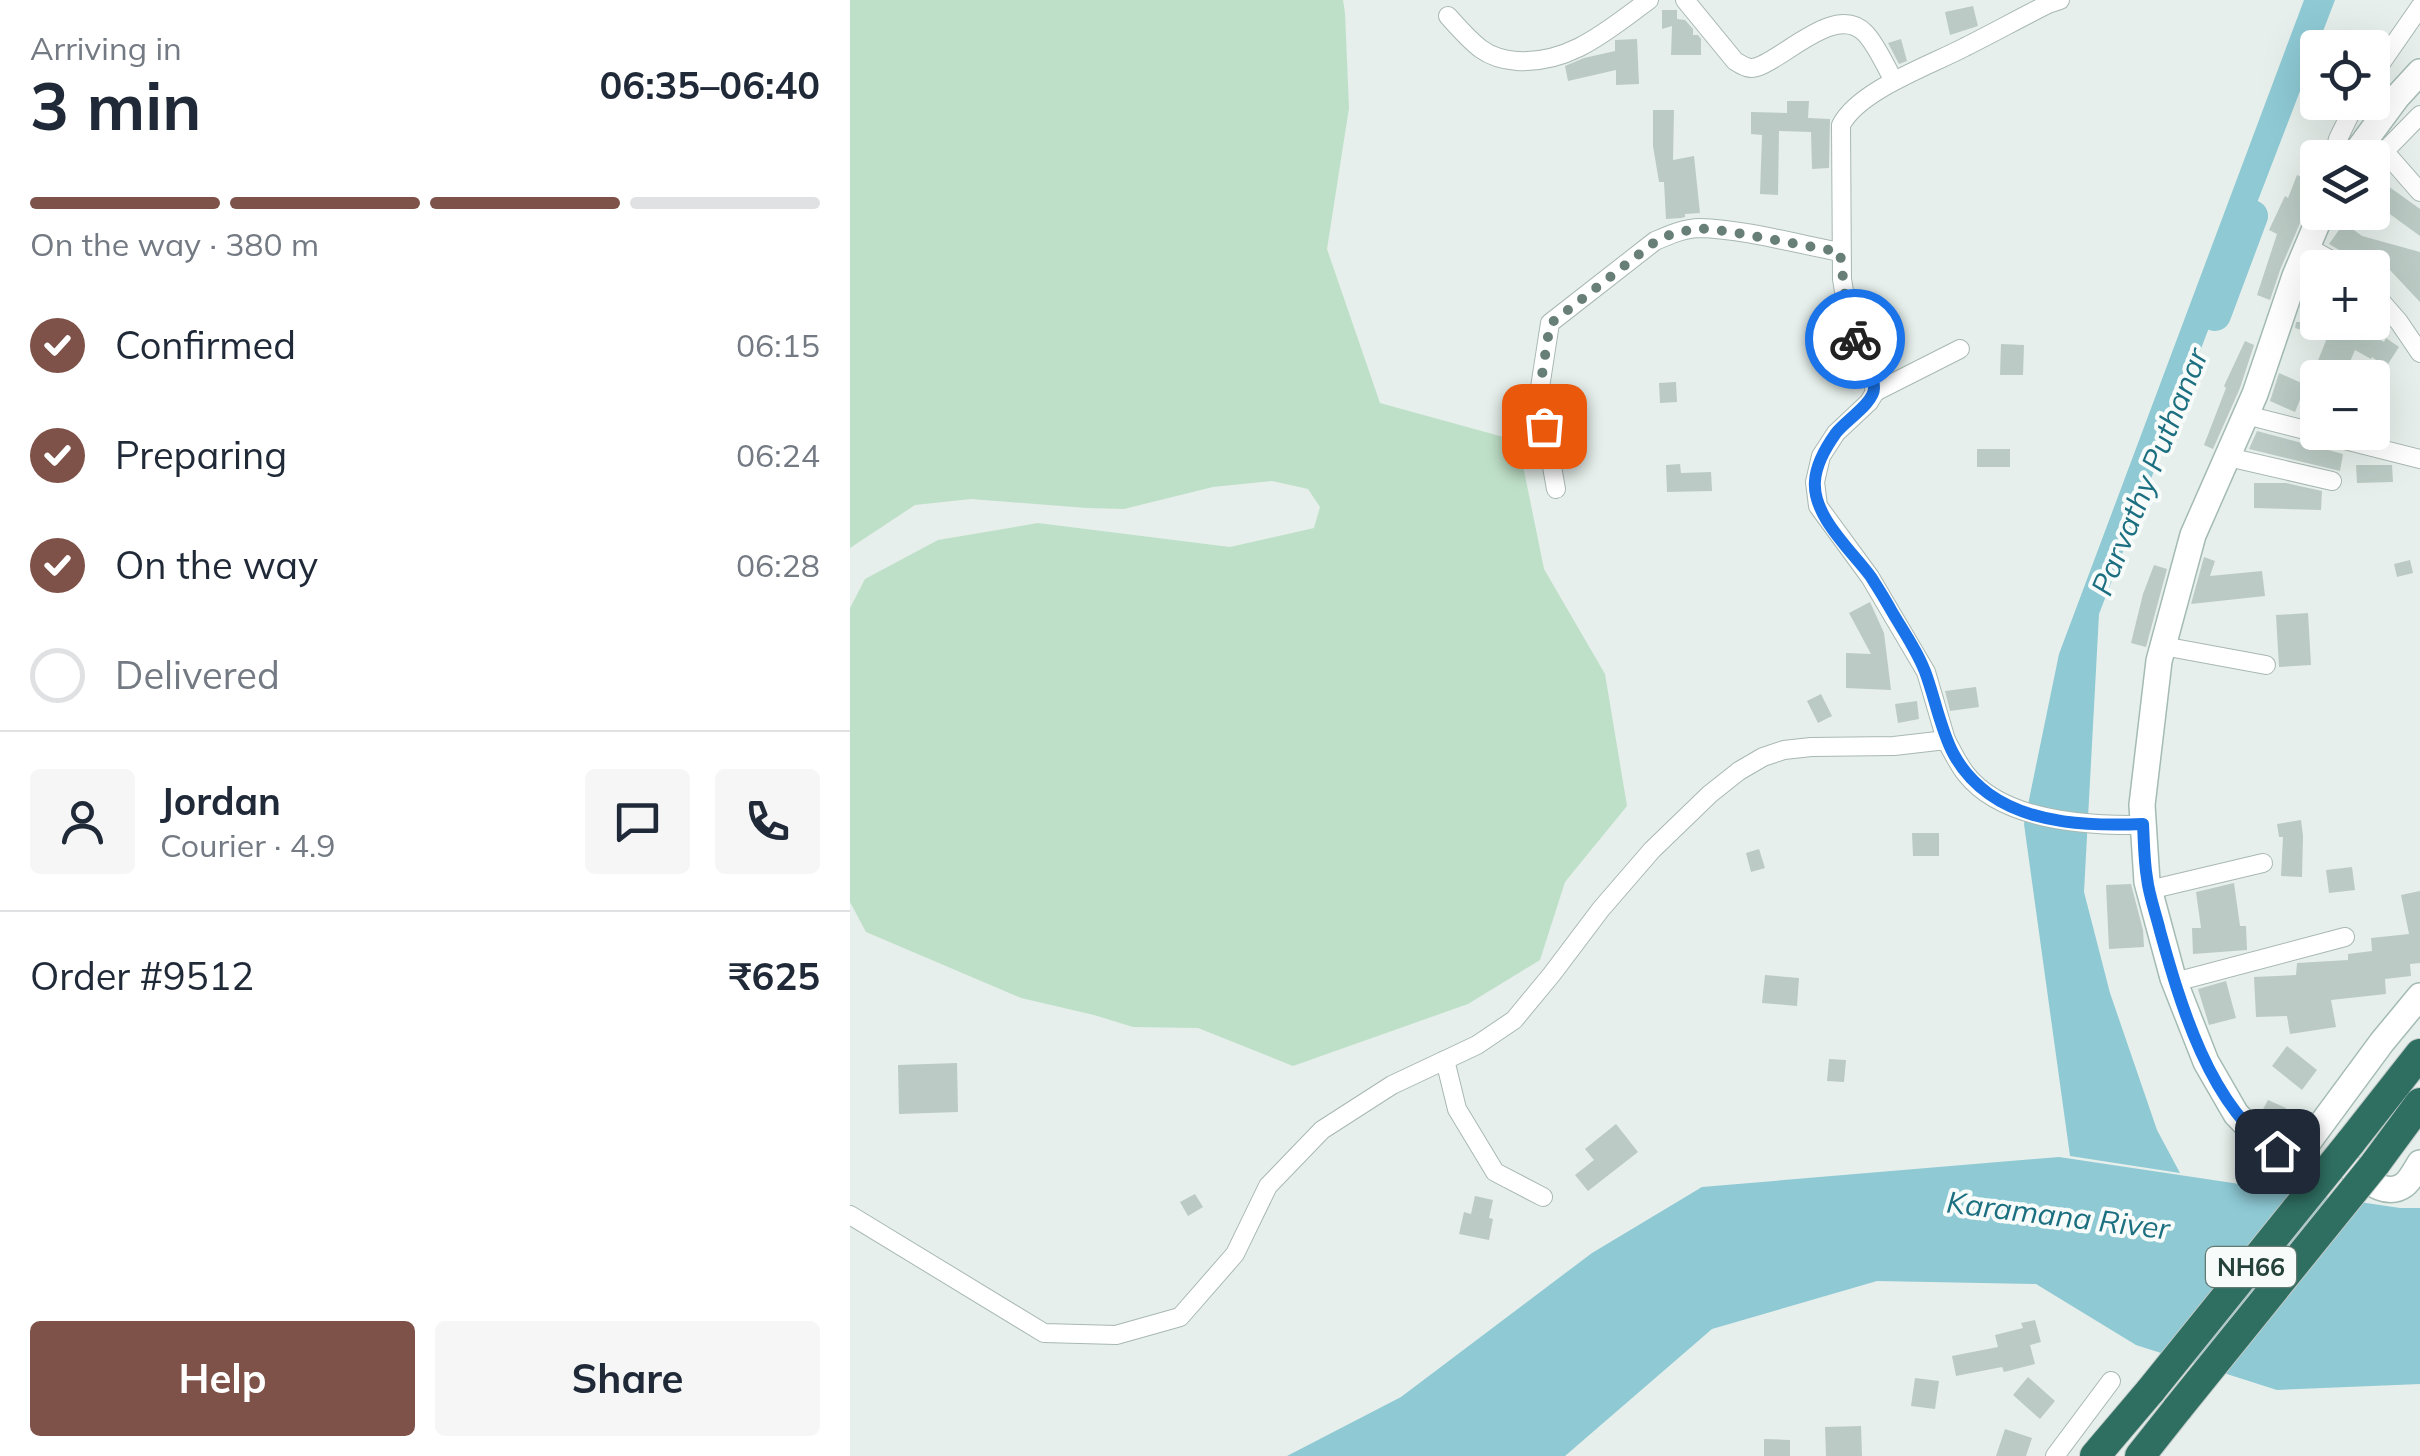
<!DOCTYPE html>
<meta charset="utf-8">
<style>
:root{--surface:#fff;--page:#f6f6f7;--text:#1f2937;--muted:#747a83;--line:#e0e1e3;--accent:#7f5249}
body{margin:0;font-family:Mulish,sans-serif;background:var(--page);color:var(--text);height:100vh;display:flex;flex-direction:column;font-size:38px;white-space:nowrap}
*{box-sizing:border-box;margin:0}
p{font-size:32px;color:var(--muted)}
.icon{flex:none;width:55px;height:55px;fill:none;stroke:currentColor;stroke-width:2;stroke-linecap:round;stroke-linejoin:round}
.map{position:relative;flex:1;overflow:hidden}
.details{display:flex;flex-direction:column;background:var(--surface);width:850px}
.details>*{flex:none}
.fabs{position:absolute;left:1450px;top:30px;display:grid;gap:20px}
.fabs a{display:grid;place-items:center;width:90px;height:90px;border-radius:10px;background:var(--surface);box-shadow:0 10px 40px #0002;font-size:50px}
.pin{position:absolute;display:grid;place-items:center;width:85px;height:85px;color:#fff;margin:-42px;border-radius:20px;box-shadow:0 5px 15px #0006}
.courier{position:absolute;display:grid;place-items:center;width:100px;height:100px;margin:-50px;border:8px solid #1a73e8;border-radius:50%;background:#fff;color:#222;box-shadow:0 2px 12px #0007}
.summary em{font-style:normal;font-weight:700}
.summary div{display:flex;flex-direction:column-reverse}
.summary{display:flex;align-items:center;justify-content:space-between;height:170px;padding:0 30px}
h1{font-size:65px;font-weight:700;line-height:75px}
.bar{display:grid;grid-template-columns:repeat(4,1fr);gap:15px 10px;align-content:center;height:120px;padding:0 30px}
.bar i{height:12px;border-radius:8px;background:var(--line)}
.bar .active{background:var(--accent)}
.bar p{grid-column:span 4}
.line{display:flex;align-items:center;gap:25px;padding:0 30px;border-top:2px solid var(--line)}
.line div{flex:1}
.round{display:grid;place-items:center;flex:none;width:105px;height:105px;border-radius:10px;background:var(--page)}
ol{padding:0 30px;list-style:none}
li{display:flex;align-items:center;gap:30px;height:110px}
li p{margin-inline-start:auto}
li .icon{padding:10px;border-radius:50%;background:var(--accent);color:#fff;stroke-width:4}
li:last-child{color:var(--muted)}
li i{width:55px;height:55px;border:5px solid var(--line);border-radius:50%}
.button{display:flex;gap:20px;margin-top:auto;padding:20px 30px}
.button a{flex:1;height:115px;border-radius:10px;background:var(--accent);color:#fff;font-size:40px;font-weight:700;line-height:115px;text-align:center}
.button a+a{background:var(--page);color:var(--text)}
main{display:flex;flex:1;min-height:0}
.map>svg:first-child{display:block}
</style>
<main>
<section class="details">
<div class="summary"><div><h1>3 min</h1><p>Arriving in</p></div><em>06:35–06:40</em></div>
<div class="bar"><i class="active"></i><i class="active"></i><i class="active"></i><i></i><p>On the way · 380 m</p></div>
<ol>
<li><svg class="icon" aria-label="check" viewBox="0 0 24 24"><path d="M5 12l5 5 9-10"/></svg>Confirmed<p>06:15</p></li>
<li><svg class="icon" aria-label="check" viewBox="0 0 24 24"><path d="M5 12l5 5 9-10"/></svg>Preparing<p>06:24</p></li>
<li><svg class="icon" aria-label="check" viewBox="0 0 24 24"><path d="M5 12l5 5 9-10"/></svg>On the way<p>06:28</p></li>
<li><i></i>Delivered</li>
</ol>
<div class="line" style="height:180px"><a class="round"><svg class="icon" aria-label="person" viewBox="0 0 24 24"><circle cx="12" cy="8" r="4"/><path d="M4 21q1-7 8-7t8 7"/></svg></a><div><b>Jordan</b><p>Courier · 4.9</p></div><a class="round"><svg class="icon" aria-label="chat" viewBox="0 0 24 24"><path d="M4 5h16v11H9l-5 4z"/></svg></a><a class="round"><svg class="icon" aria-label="phone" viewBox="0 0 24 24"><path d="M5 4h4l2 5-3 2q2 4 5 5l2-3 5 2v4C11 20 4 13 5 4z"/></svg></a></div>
<div class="line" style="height:130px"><div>Order #9512</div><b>₹625</b></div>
<div class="button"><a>Help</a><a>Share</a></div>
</section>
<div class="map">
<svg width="1570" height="1456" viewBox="0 0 1570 1456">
<rect width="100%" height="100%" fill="#e6efeb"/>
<path fill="#bfe0c8" d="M0,0H493L495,13L499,108L477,249L530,403L668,441L694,569L755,674L777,806L715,882L690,960L618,1004L443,1066L348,1028L283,1027L244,1015L171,998L16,932L0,902V608L15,579L88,540L188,523L380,547L464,528L470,507L458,489L422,481L363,487L274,509L237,508L121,499L65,505L0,548Z"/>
<g fill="#8ec9d4">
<path d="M1454,0H1485L1249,614L1234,892L1260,993L1307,1130L1330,1173L1220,1156L1174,824L1209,654Z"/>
<path d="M1209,1157L1550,1208H1570V1384L1427,1390L1286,1345L1186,1284L1027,1281L862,1329L715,1456H437L551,1397L742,1253L852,1187Z"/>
</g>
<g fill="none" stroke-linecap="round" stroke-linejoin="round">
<path stroke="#8ec9d4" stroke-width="32" d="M1365,315L1402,216"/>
</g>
<g fill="#bbcac4">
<path d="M1123,6L1128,26L1100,35L1095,12Z"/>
<path d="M812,10H827V19L835,20L843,29V35H848L851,39V55H821L822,26L812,29Z"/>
<path d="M787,39L789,84L766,85V70L718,81L715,66L734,58L765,51V40Z"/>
<path d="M1051,39L1057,61L1049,64L1038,43Z"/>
<path d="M937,101H959L958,118L980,119L979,168L962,169L961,132L929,131L928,195L910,194L912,135L901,134V112L937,113Z"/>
<path d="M803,110H824L823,160L844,156L850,213L835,214V217L831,218L816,219L814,182H809L803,146Z"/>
<path d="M1447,175L1467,183L1430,270L1420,300L1407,295L1427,234L1419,230L1435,196L1438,198Z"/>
<path d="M1538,186L1570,209V236L1526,204Z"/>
<path d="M1494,223L1512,236L1570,252V302L1538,268H1508L1503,258L1479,244Z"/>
<path d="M1467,266L1469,268L1468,322H1499L1534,342L1536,338L1549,347L1536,367L1522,357L1521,359L1505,350L1493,378H1461L1477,338L1445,328L1446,322H1451L1460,294L1456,293Z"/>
<path d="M1395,341L1404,345L1390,388L1363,449L1354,445L1376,388L1374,386Z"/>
<path d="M1151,344L1174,345L1173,375H1150Z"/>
<path d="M1429,373L1456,385L1445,412L1420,401Z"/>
<path d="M826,382L827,402L810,403L809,383Z"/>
<path d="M1407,431L1493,454L1490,471L1399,449Z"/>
<rect x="1127" y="449" width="33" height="18"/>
<path d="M830,464L831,473L861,472L862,491L817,492L816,465Z"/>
<path d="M1506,465H1542L1543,482L1507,483Z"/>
<path d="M1404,483H1436L1472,491L1471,510L1404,508Z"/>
<path d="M1354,557L1365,561L1360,576L1412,571L1415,596L1341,604Z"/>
<path d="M1560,560L1563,573L1547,577L1544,564Z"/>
<path d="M1304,565L1317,569L1296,647L1281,643L1293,594Z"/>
<path d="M1020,602L1034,633L1041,690L996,688V653L1021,654L999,613Z"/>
<path d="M1458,613L1461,665L1429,667L1426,615Z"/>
<path d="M1126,687L1129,707L1100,711L1095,691Z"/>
<path d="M971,694L982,716L968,723L957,701Z"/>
<path d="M1067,701L1069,719L1048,723L1045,704Z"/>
<path d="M1451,820L1453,836L1452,877L1431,876L1433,837H1429L1427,824Z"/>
<path d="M1062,833H1089V856H1063Z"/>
<path d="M909,849L915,868L901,872L896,853Z"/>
<path d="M1502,867L1505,890L1479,893L1476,870Z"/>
<path d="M1384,883L1390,926H1396L1397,950L1343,954L1342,928H1351L1346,892Z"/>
<path d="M1281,884L1293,930L1294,947L1259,949L1256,885Z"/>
<path d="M1570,891V963L1560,964L1561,976L1535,979L1536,994L1481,1000L1486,1027L1440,1034L1437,1016L1406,1017L1404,977L1446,975L1447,963L1498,960V954L1522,951L1521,938L1559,934L1551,895Z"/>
<path d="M915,975L949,978L947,1006L912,1003Z"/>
<path d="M1376,981L1386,1018L1359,1025L1348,989Z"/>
<path d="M1437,1046L1467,1070L1452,1090L1422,1066Z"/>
<path d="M979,1059L996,1060L994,1082L977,1081Z"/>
<path d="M107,1063L108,1112L49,1114L48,1065Z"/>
<path d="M1418,1100L1436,1108L1425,1129L1410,1115Z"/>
<path d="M766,1124L788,1152L738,1191L725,1175L744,1160L735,1149Z"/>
<path d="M345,1194L353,1207L338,1216L330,1202Z"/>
<path d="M625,1196L643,1200L639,1218L643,1219L639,1240L609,1234L614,1212L621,1214Z"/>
<path d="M1185,1320L1191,1342L1180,1345L1185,1364L1154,1372L1152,1367L1106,1376L1102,1356L1148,1347L1145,1335L1173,1328L1171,1323Z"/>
<path d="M1178,1377L1205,1401L1190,1419L1163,1395Z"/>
<path d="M1065,1378L1089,1381L1085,1409L1061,1406Z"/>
<path d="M1011,1426L1012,1456H976L975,1427Z"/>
<path d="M1155,1429L1182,1438L1176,1456H1146Z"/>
<path d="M914,1439L940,1440V1456H914Z"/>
</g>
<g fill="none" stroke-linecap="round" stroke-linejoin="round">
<g stroke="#a8b8b2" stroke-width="20">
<g id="street">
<path d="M835,0L885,61C892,65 898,70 907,67C935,58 986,3 1015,33C1026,44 1036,67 1044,81"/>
<path d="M598,16C608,27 619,40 631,49C642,57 654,60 667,61C721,64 759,29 799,0"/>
<path d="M1522,76L1570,7"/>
<path d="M1535,152L1570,192"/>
<path d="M1483,158L1488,139L1506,102"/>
<path d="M1522,164L1570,115"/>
<path d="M1457,247L1496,268"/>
<path d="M1522,291L1549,322L1570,353"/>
<path d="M1025,392L1110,349"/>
<path d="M1396,415L1570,459"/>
<path d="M1378,457L1482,481"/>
<path d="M706,489L689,394L700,323L805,241C819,235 835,228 850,228C892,229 948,244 990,252"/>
<path d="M1313,646L1416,665"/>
<path d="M1096,740L1076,672L1020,577L968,506L965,482L971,456L986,433L1019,402L1025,392L1023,383L999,322L992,279L991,125C1009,90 1081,65 1115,47C1143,33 1170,18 1198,4L1210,0"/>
<path d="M1299,890L1413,863"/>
<path d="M1325,982L1495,937"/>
<path d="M595,1060L607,1109L645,1172L693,1197"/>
<path d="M0,1215L194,1333L266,1335L330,1317L385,1254L418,1186L472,1130L542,1085L627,1045L664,1020L702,974L751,909L802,850L860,794L889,771L913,757L934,750L961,747L1044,746L1096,740C1102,751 1108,764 1116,774C1153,821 1238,826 1293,825"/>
<path d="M1205,1456L1261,1381"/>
</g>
</g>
<g stroke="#a4bbb3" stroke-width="28">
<g id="secondary">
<path d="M1502,158L1547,97L1570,72"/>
<path d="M1472,212L1445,276L1405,394L1343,535L1313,646L1309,661L1292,805L1297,882L1323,978L1356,1062L1386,1114L1413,1142L1427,1151L1459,1141L1532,1042L1570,996"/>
<path d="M1499,1167C1514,1177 1535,1199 1554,1185C1560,1181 1566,1169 1570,1163"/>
</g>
</g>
<g stroke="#c2cac8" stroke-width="32">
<g id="highway">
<path d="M1500,1143L1570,1054"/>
<path d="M1525,1164L1570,1103"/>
<path d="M1245,1456L1301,1390"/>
<path d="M1290,1456L1328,1408"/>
</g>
</g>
<use href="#street" stroke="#fff" stroke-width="18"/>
<use href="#secondary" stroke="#fff" stroke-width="25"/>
<use href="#highway" stroke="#2f6f62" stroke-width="30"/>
<g stroke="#c2cac8" stroke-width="32" stroke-linecap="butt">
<g id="highway-bridge">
<path d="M1301,1390L1500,1143"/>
<path d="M1328,1408L1525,1164"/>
</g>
</g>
<use href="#highway-bridge" stroke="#2f6f62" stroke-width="30"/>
</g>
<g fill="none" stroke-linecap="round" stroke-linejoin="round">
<path stroke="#687f78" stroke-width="10" stroke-dasharray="0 18" d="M694,426L689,394L700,324L806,241L822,234L848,228L882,232L990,252L998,322L1005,339"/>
<path stroke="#1a73e8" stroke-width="12" d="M1005,339C1011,353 1024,373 1024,388C1024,403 995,421 986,433C976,447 966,464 965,481C962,516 1002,551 1021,577C1028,588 1035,599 1041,610C1053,631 1069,653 1077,677C1093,724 1095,762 1139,794C1182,825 1243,826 1293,824C1294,842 1294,861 1297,878C1299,896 1306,914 1310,931C1330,1003 1360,1108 1427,1151"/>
</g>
<g text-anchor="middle" stroke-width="8" stroke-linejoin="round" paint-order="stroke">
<rect fill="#f7fbf9" stroke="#637a73" stroke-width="2.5" x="1356" y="1247" width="90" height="40" rx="8"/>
<g font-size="25" font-weight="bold" fill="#24423a">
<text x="1401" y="1276">NH66</text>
</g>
<g font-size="30" font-style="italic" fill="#1c6f80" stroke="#f7fbf9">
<text transform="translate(1300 472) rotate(-68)" y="10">Parvathy Puthanar</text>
<text transform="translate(1208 1216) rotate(7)" y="10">Karamana River</text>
</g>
</g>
</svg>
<div class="fabs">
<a><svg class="icon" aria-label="locate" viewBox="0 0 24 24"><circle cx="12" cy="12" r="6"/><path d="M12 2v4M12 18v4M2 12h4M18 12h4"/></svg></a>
<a><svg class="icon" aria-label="layers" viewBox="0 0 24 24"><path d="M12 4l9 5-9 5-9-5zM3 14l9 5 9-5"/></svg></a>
<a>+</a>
<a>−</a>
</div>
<div class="pin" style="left:694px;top:426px;background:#ea580c"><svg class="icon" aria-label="bag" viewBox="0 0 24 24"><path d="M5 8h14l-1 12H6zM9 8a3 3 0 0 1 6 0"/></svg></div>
<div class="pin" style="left:1427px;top:1151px;background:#1f2937"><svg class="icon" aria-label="home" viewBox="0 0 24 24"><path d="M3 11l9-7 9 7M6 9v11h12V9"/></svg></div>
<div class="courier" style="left:1005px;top:339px"><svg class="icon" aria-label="bike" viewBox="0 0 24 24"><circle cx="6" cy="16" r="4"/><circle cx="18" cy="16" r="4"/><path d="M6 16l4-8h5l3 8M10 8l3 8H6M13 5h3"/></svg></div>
</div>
</main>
